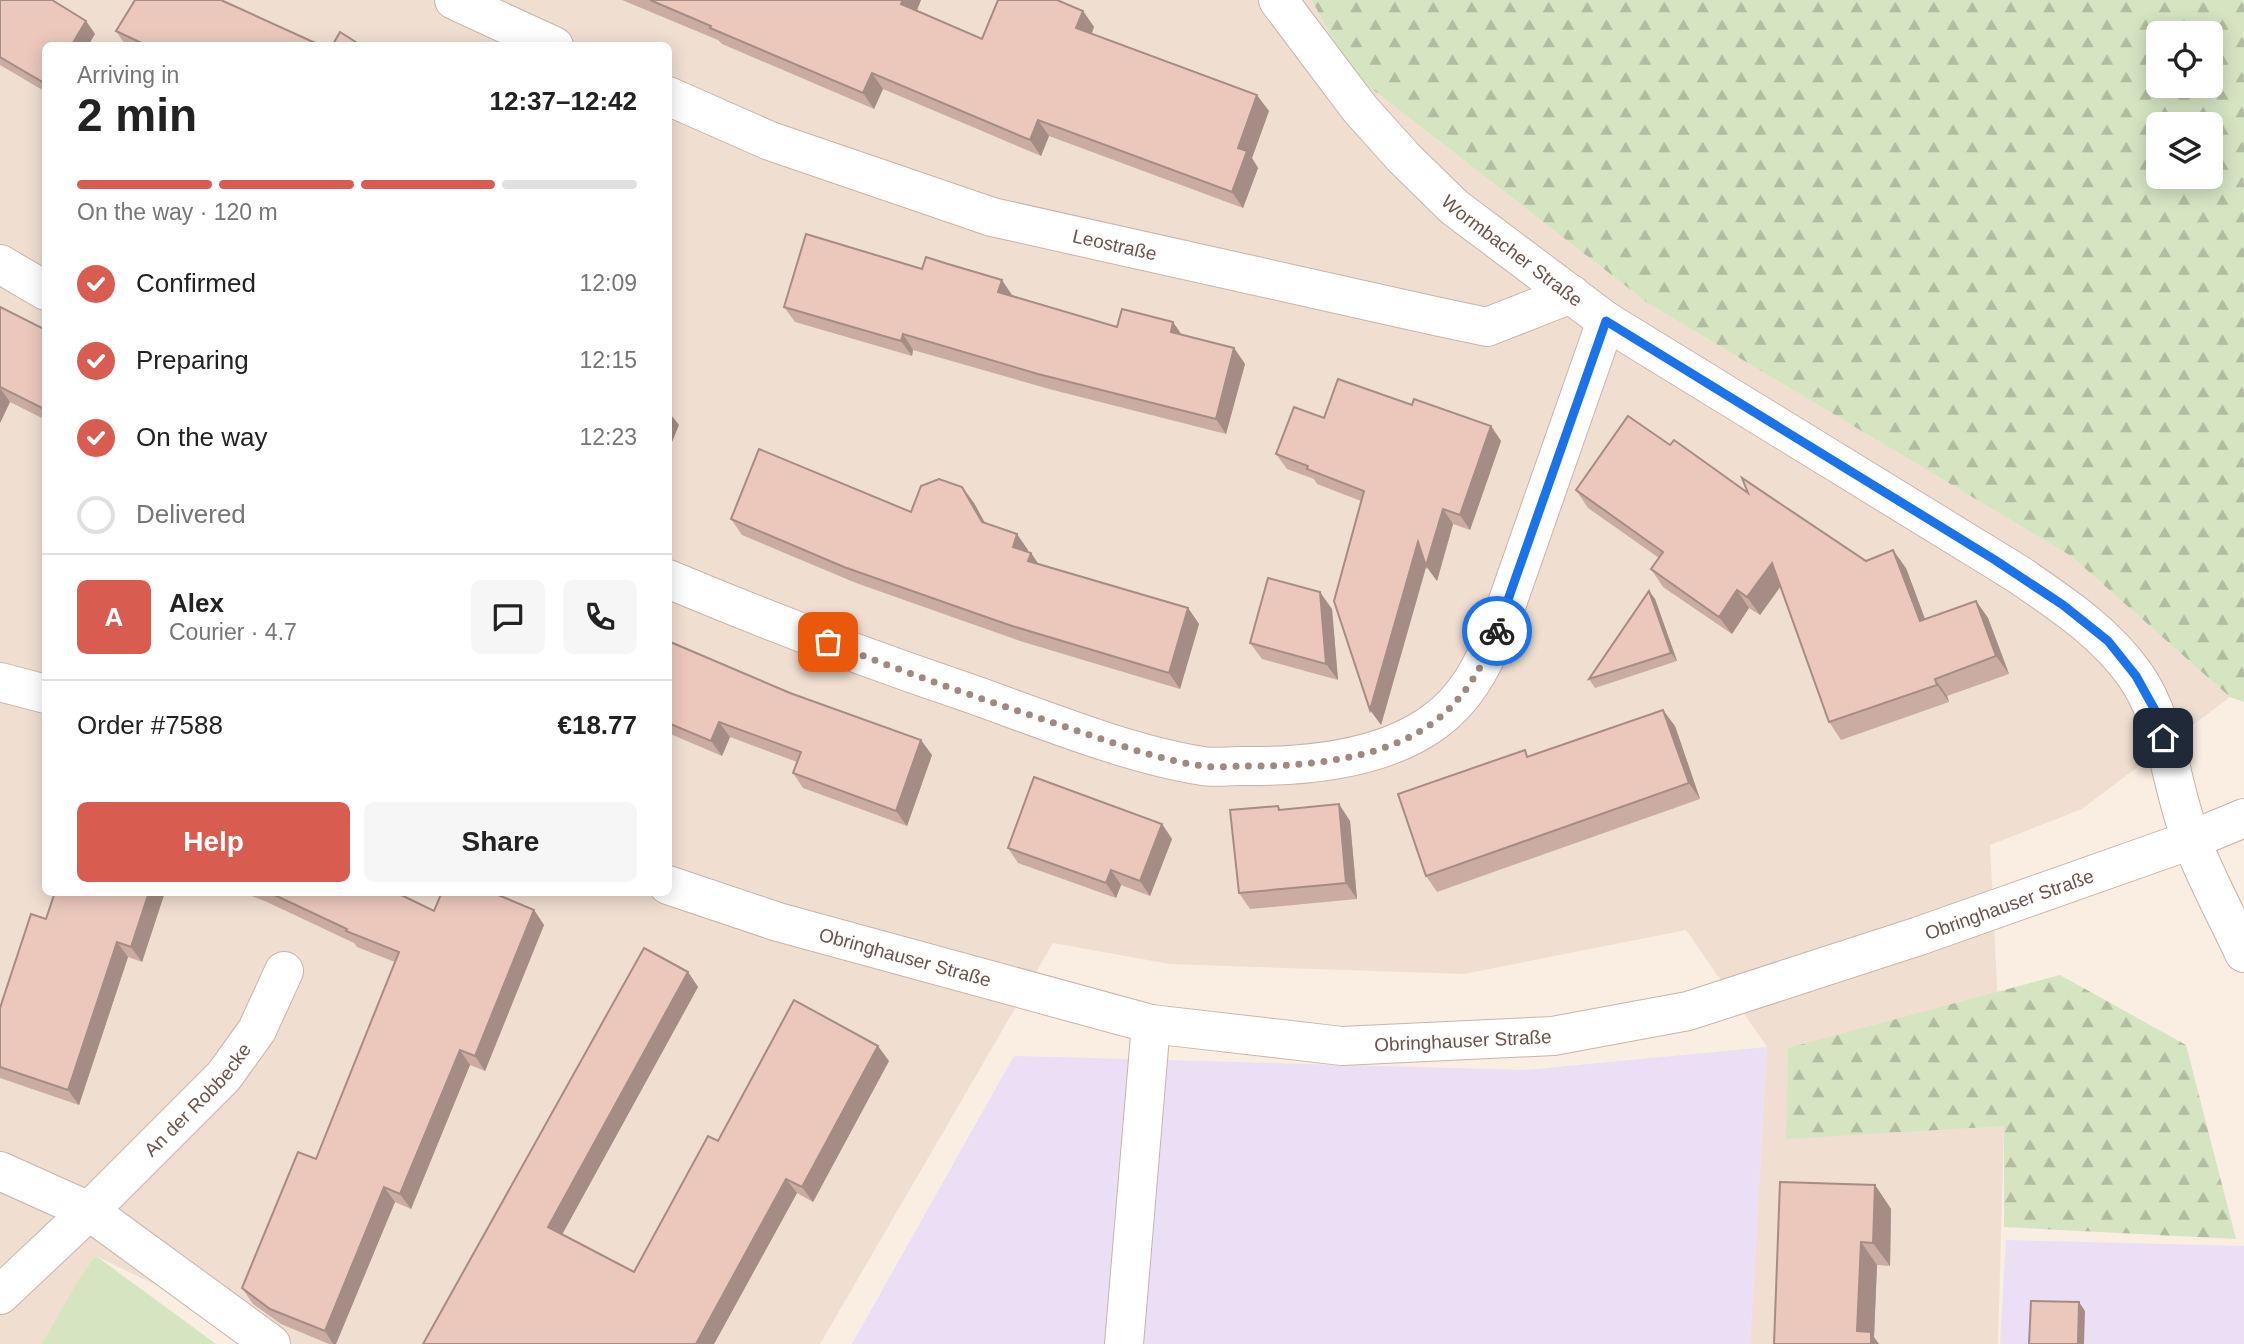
<!DOCTYPE html>
<meta charset="utf-8">
<style>
:root{--surface:#fff;--page:#f6f6f6;--text:#222;--muted:#767676;--line:#e0e0e0;--accent:#d95c51}
body{margin:0;font-family:Helvetica,sans-serif;background:var(--page);color:var(--text);height:100vh;display:flex;flex-direction:column;font-size:26px;white-space:nowrap}
*{box-sizing:border-box;margin:0}
p{font-size:23px;color:var(--muted)}
.icon{flex:none;width:38px;height:38px;fill:none;stroke:currentColor;stroke-width:2;stroke-linecap:round;stroke-linejoin:round}
.map{position:relative;flex:1;overflow:hidden}
.panel{position:absolute;left:42px;top:42px;width:630px;height:854px;display:flex;flex-direction:column;background:var(--surface);border-radius:10px;box-shadow:0 4px 18px #0003}
.panel>*{flex:none}
.tools{position:absolute;left:2146px;top:21px;display:grid;gap:14px}
.tools a{display:grid;place-items:center;width:77px;height:77px;border-radius:10px;background:var(--surface);box-shadow:0 4px 18px #0003;font-size:35px}
.pin{position:absolute;display:grid;place-items:center;width:60px;height:60px;color:#fff;margin:-30px;border-radius:14px;box-shadow:0 4px 10px #0006}
.courier{position:absolute;display:grid;place-items:center;width:70px;height:70px;margin:-35px;border:5px solid #1a73e8;border-radius:50%;background:#fff;color:#222;box-shadow:0 2px 9px #0007}
.overview em{font-style:normal;font-weight:700}
.overview div{display:flex;flex-direction:column-reverse}
.overview{display:flex;align-items:center;justify-content:space-between;height:119px;padding:0 35px}
h1{font-size:46px;font-weight:700;line-height:52px}
.bar{display:grid;grid-template-columns:repeat(4,1fr);gap:10px 7px;align-content:center;height:84px;padding:0 35px}
.bar i{height:9px;border-radius:5px;background:var(--line)}
.bar .on{background:var(--accent)}
.bar p{grid-column:span 4}
.line{display:flex;align-items:center;gap:18px;padding:0 35px;border-top:2px solid var(--line)}
.line div{flex:1}
.round{display:grid;place-items:center;flex:none;width:74px;height:74px;border-radius:10px;background:var(--page)}
ol{padding:0 35px;list-style:none}
li{display:flex;align-items:center;gap:21px;height:77px}
li p{margin-inline-start:auto}
li .icon{padding:7px;border-radius:50%;background:var(--accent);color:#fff;stroke-width:4}
li:last-child{color:var(--muted)}
li i{width:38px;height:38px;border:4px solid var(--line);border-radius:50%}
.primary-button{display:flex;gap:14px;margin-top:auto;padding:14px 35px}
.primary-button a{flex:1;height:80px;border-radius:10px;background:var(--accent);color:#fff;font-size:28px;font-weight:700;line-height:80px;text-align:center}
.primary-button a+a{background:var(--page);color:var(--text)}
.map>svg:first-child{display:block}
</style>
<div class="map">
<svg width="2244" height="1344" viewBox="0 0 2244 1344">
<defs>
<pattern id="forest-firs" width="22" height="20" patternUnits="userSpaceOnUse" patternTransform="scale(1.75)"><rect width="22" height="20" fill="#d5e5c2"/><path d="M5 1l3.5 6h-7zM16 11l3.5 6h-7z" fill="#b1bca0"/></pattern>
</defs>
<rect width="100%" height="100%" fill="#faede2"/>
<path fill="#f0ded1" fill-rule="evenodd" d="M0,0H1312L1349,71L1649,304L2071,556L2230,697L2082,809L1990,845L2004,1125L1998,1344H1750L1767,1047L1686,930L1464,974L1170,964L1053,943L820,1344H277L96,1256L44,1344H0ZM46,46H668V892H46Z"/>
<g fill="#eadff5">
<path d="M1767,1047L1750,1344H852L1014,1056L1526,1070Z"/>
<path d="M2006,1240L2244,1246V1344H2000Z"/>
</g>
<g fill="url(#forest-firs)" fill-rule="evenodd">
<path d="M1312,0H2244V702L2230,697L2071,556L1649,304L1349,71ZM2158,33H2210V86H2158ZM2158,124H2210V177H2158Z"/>
<path d="M2060,975L2186,1045L2236,1239L2004,1227V1126L1786,1139L1788,1048Z"/>
</g>
<path fill="#d5e5c2" d="M96,1256L216,1344H42L79,1279Z"/>
<g fill="none" stroke-linecap="round" stroke-linejoin="round">
<g stroke="#c9b4aa" stroke-width="40">
<g id="minor">
<path d="M454,0L554,46"/>
<path id="s1" d="M1278,0L1360,109L1404,158L1454,207L1606,321L2018,574C2060,603 2105,632 2135,675C2169,723 2170,787 2192,841C2206,879 2227,916 2244,953"/>
<path id="s2" d="M668,96L770,141L992,217L1435,316L1487,327L1571,294"/>
<path d="M0,264L46,291"/>
<path d="M668,579C766,620 865,658 966,692C1040,718 1126,754 1203,766C1215,768 1228,766 1240,766C1302,767 1382,760 1434,722C1466,699 1482,667 1497,632L1606,321"/>
<path d="M0,682L46,694"/>
<path id="s3" d="M668,885L778,922L1151,1024L1342,1046L1553,1036L1688,1011L1919,936L2191,840L2244,818"/>
<path d="M0,1171L89,1211L271,1344"/>
<path id="s4" d="M0,1295L89,1211L224,1076L257,1030L284,971"/>
<path d="M1124,1344L1151,1024"/>
</g>
</g>
<use href="#minor" stroke="#fff" stroke-width="38"/>
</g>
<g fill="#cbaca2">
<path d="M0,0L86,21L95,34L46,46V92L0,65Z"/>
<path d="M622,0H921L917,10L982,39L1083,11L1094,27L1092,34L1269,111L1252,158L1258,168L1243,208L1049,136L1041,156L883,89L874,109L722,44L718,40Z"/>
<path d="M116,31L322,46H126Z"/>
<path d="M1012,295L1117,327L1182,335L1234,348L1245,364L1226,434L1049,389L913,350L912,356L795,322L784,307Z"/>
<path d="M0,307L46,330V420L10,402L0,423Z"/>
<path d="M1412,405L1491,426L1501,441L1470,530L1453,524L1437,581L1426,566L1381,725L1361,501L1317,484L1314,479L1287,469L1276,454L1324,418Z"/>
<path d="M1670,445L1748,493L1866,561L1906,568L1925,619L1976,601L1988,618L2009,674L1947,696L1949,702L1841,740L1829,722L1781,586L1760,615L1749,608L1732,634L1663,587L1651,569L1659,558L1588,508L1576,490Z"/>
<path d="M962,487L974,503L985,523L1028,550L1027,552L1031,553L1038,564L1188,608L1199,624L1180,689L1020,641L856,583L742,535L731,519L911,512Z"/>
<path d="M1649,591L1655,599L1677,661L1595,688L1589,679Z"/>
<path d="M1332,609L1338,680L1262,659L1250,643Z"/>
<path d="M668,641L932,755L907,826L803,788L793,773L797,762L730,737L722,756L668,733Z"/>
<path d="M1675,726L1700,799L1437,892L1426,876L1529,756Z"/>
<path d="M1278,806L1281,810L1350,821L1357,899L1250,909L1239,893Z"/>
<path d="M1162,824L1172,839L1150,896L1121,885L1116,898L1018,863L1008,848Z"/>
<path d="M55,892H165L142,962L128,957L79,1105L0,1078V1008L46,919Z"/>
<path d="M241,892H395L434,911L534,910L544,925L485,1071L470,1065L411,1209L395,1202L336,1344H329L281,1324L253,1304L242,1288L316,1159L395,962L357,947L354,943L267,902Z"/>
<path d="M688,972L698,987L562,1234L634,1272L718,1141L889,1061L813,1202L797,1193L714,1344H423Z"/>
<path d="M1875,1185L1891,1209L1890,1266L1877,1265L1874,1337L1774,1344Z"/>
</g>
<g fill="#a58c84">
<path d="M903,0H921L913,20L901,4Z"/>
<path d="M1083,11L1094,27L1087,44L1076,28Z"/>
<path d="M86,21L95,34L88,46H71Z"/>
<path d="M872,73L883,89L874,109L863,93Z"/>
<path d="M1257,95L1269,111L1252,158L1258,168L1243,208L1232,192L1238,148Z"/>
<path d="M1038,120L1049,136L1041,156L1030,140Z"/>
<path d="M1002,280L1012,295L1009,307L998,292Z"/>
<path d="M1173,322L1184,338L1171,332Z"/>
<path d="M903,334L913,350L912,356L901,341Z"/>
<path d="M1234,348L1245,364L1226,434L1216,419Z"/>
<path d="M0,388L10,402L0,423Z"/>
<path d="M668,411L679,425L668,452Z"/>
<path d="M1491,426L1501,441L1470,530L1460,515Z"/>
<path d="M962,487L974,503L993,538L982,522Z"/>
<path d="M1443,509L1453,524L1437,581L1426,566Z"/>
<path d="M1017,534L1028,550L1024,563L1013,547Z"/>
<path d="M1418,542L1429,557L1381,725L1370,710Z"/>
<path d="M1893,550L1906,568L1932,638L1920,621Z"/>
<path d="M1031,553L1042,569L1028,561Z"/>
<path d="M1772,563L1785,580L1760,615L1747,597Z"/>
<path d="M1737,590L1749,608L1732,634L1719,617Z"/>
<path d="M1649,591L1655,599L1677,661L1671,653Z"/>
<path d="M1320,592L1332,609L1338,680L1326,664Z"/>
<path d="M1976,601L1988,618L2009,674L1996,656Z"/>
<path d="M1188,608L1199,624L1180,689L1169,673Z"/>
<path d="M1935,679L1947,696L1949,702L1937,685Z"/>
<path d="M1663,710L1675,726L1700,799L1689,783Z"/>
<path d="M719,722L730,737L722,756L711,741Z"/>
<path d="M921,740L932,755L907,826L896,811Z"/>
<path d="M1339,804L1350,821L1357,899L1346,883Z"/>
<path d="M1162,824L1172,839L1150,896L1140,881Z"/>
<path d="M1111,870L1121,885L1116,898L1106,883Z"/>
<path d="M149,892H165L142,962L131,947Z"/>
<path d="M534,910L544,925L485,1071L475,1056Z"/>
<path d="M117,942L128,957L79,1105L68,1090Z"/>
<path d="M688,972L698,987L558,1242L548,1227Z"/>
<path d="M878,1046L889,1061L813,1202L802,1187Z"/>
<path d="M460,1050L470,1065L411,1209L400,1194Z"/>
<path d="M786,1179L797,1193L714,1344H696Z"/>
<path d="M1875,1185L1891,1209L1890,1266L1873,1243Z"/>
<path d="M384,1187L395,1202L336,1344H333L325,1331Z"/>
<path d="M1861,1242L1877,1265L1874,1337L1879,1344H1866L1857,1331Z"/>
<path d="M2079,1302L2085,1311L2084,1344H2078Z"/>
</g>
<g fill="#ecc8bc" stroke="#a58c84" stroke-width="2">
<path d="M0,0H52L86,21L71,46H46V84L0,57Z"/>
<path d="M135,0H221L322,46H148L116,31Z"/>
<path d="M650,0H903L901,4L982,39L998,0H1057L1083,11L1076,28L1257,95L1238,148L1247,151L1232,192L1038,120L1030,140L872,73L863,93L710,28L711,26Z"/>
<path d="M340,32L362,46H332Z"/>
<path d="M806,234L922,269L926,257L948,264L1002,280L998,292L1117,327L1122,309L1173,322L1171,332L1234,348L1216,419L1038,374L903,334L901,341L784,307Z"/>
<path d="M0,307L46,330V410L0,387Z"/>
<path d="M1338,379L1412,405L1414,399L1491,426L1460,515L1443,509L1426,566L1418,542L1370,710L1334,601L1364,491L1307,469L1308,466L1276,454L1294,407L1324,418Z"/>
<path d="M1628,416L1670,445L1674,440L1748,493L1742,478L1866,561L1893,550L1920,621L1976,601L1996,656L1935,679L1937,685L1829,722L1772,563L1747,597L1737,590L1719,617L1651,569L1663,552L1576,490Z"/>
<path d="M759,449L911,512L921,486L939,479L962,487L982,522L1017,534L1013,547L1031,553L1028,561L1188,608L1169,673L1009,625L844,567L731,519Z"/>
<path d="M1268,578L1320,592L1326,664L1250,643Z"/>
<path d="M1649,591L1671,653L1589,679Z"/>
<path d="M668,641L790,693L921,740L896,811L793,773L801,752L719,722L711,741L668,723Z"/>
<path d="M1663,710L1689,783L1426,876L1398,794L1525,750L1527,757Z"/>
<path d="M1034,777L1162,824L1140,881L1111,870L1106,883L1008,848Z"/>
<path d="M1339,804L1346,883L1239,893L1230,810L1278,806L1279,810Z"/>
<path d="M55,892H149L131,947L117,942L68,1090L0,1067V1008L31,914L46,919Z"/>
<path d="M268,892H395L434,911L442,892H491L534,910L475,1056L460,1050L400,1194L384,1187L325,1331L270,1309L242,1288L298,1152L316,1159L399,952L346,931L347,929Z"/>
<path d="M644,948L688,972L548,1227L634,1272L708,1136L718,1141L794,1000L878,1046L802,1187L786,1179L696,1344H423Z"/>
<path d="M1780,1182L1875,1185L1873,1243L1861,1242L1857,1331L1871,1332V1344H1774Z"/>
<path d="M2031,1301L2079,1302L2078,1344H2029Z"/>
</g>
<g fill="none" stroke-linecap="round" stroke-linejoin="round">
<path stroke="#9f8980" stroke-width="7" stroke-dasharray="0 12.6" d="M828,642C908,674 990,702 1072,729C1115,743 1160,761 1205,766C1217,768 1230,766 1242,766C1302,767 1386,760 1435,721C1465,698 1483,666 1497,631"/>
<path stroke="#1a73e8" stroke-width="9" d="M1497,631L1606,321L1995,560L2063,605L2108,641L2136,676L2156,712L2163,738"/>
</g>
<g text-anchor="middle" stroke-width="5" stroke-linejoin="round" paint-order="stroke">
<g font-size="19" fill="#6e534b" stroke="#fdf1e7">
<text dy="7" stroke="none"><textPath href="#s2" startOffset="472">Leostraße</textPath></text>
<text dy="7" stroke="none"><textPath href="#s1" startOffset="345">Wormbacher Straße</textPath></text>
<text dy="7" stroke="none"><textPath href="#s3" startOffset="1382">Obringhauser Straße</textPath></text>
<text dy="7" stroke="none"><textPath href="#s3" startOffset="248">Obringhauser Straße</textPath></text>
<text dy="7" stroke="none"><textPath href="#s3" startOffset="816">Obringhauser Straße</textPath></text>
<text dy="7" stroke="none"><textPath href="#s4" startOffset="278">An der Robbecke</textPath></text>
</g>
</g>
</svg>
<div class="tools">
<a><svg class="icon" aria-label="locate" viewBox="0 0 24 24"><circle cx="12" cy="12" r="6"/><path d="M12 2v4M12 18v4M2 12h4M18 12h4"/></svg></a>
<a><svg class="icon" aria-label="layers" viewBox="0 0 24 24"><path d="M12 4l9 5-9 5-9-5zM3 14l9 5 9-5"/></svg></a>
</div>
<div class="pin" style="left:828px;top:642px;background:#ea580c"><svg class="icon" aria-label="bag" viewBox="0 0 24 24"><path d="M5 8h14l-1 12H6zM9 8a3 3 0 0 1 6 0"/></svg></div>
<div class="pin" style="left:2163px;top:738px;background:#1f2937"><svg class="icon" aria-label="home" viewBox="0 0 24 24"><path d="M3 11l9-7 9 7M6 9v11h12V9"/></svg></div>
<div class="courier" style="left:1497px;top:631px"><svg class="icon" aria-label="bike" viewBox="0 0 24 24"><circle cx="6" cy="16" r="4"/><circle cx="18" cy="16" r="4"/><path d="M6 16l4-8h5l3 8M10 8l3 8H6M13 5h3"/></svg></div>
<section class="panel">
<div class="overview"><div><h1>2 min</h1><p>Arriving in</p></div><em>12:37–12:42</em></div>
<div class="bar"><i class="on"></i><i class="on"></i><i class="on"></i><i></i><p>On the way · 120 m</p></div>
<ol>
<li><svg class="icon" aria-label="check" viewBox="0 0 24 24"><path d="M5 12l5 5 9-10"/></svg>Confirmed<p>12:09</p></li>
<li><svg class="icon" aria-label="check" viewBox="0 0 24 24"><path d="M5 12l5 5 9-10"/></svg>Preparing<p>12:15</p></li>
<li><svg class="icon" aria-label="check" viewBox="0 0 24 24"><path d="M5 12l5 5 9-10"/></svg>On the way<p>12:23</p></li>
<li><i></i>Delivered</li>
</ol>
<div class="line" style="height:126px"><b class="round" style="background:var(--accent);color:#fff">A</b><div><b>Alex</b><p>Courier · 4.7</p></div><a class="round"><svg class="icon" aria-label="chat" viewBox="0 0 24 24"><path d="M4 5h16v11H9l-5 4z"/></svg></a><a class="round"><svg class="icon" aria-label="phone" viewBox="0 0 24 24"><path d="M5 4h4l2 5-3 2q2 4 5 5l2-3 5 2v4C11 20 4 13 5 4z"/></svg></a></div>
<div class="line" style="height:91px"><div>Order #7588</div><b>€18.77</b></div>
<div class="primary-button"><a>Help</a><a>Share</a></div>
</section>
</div>
